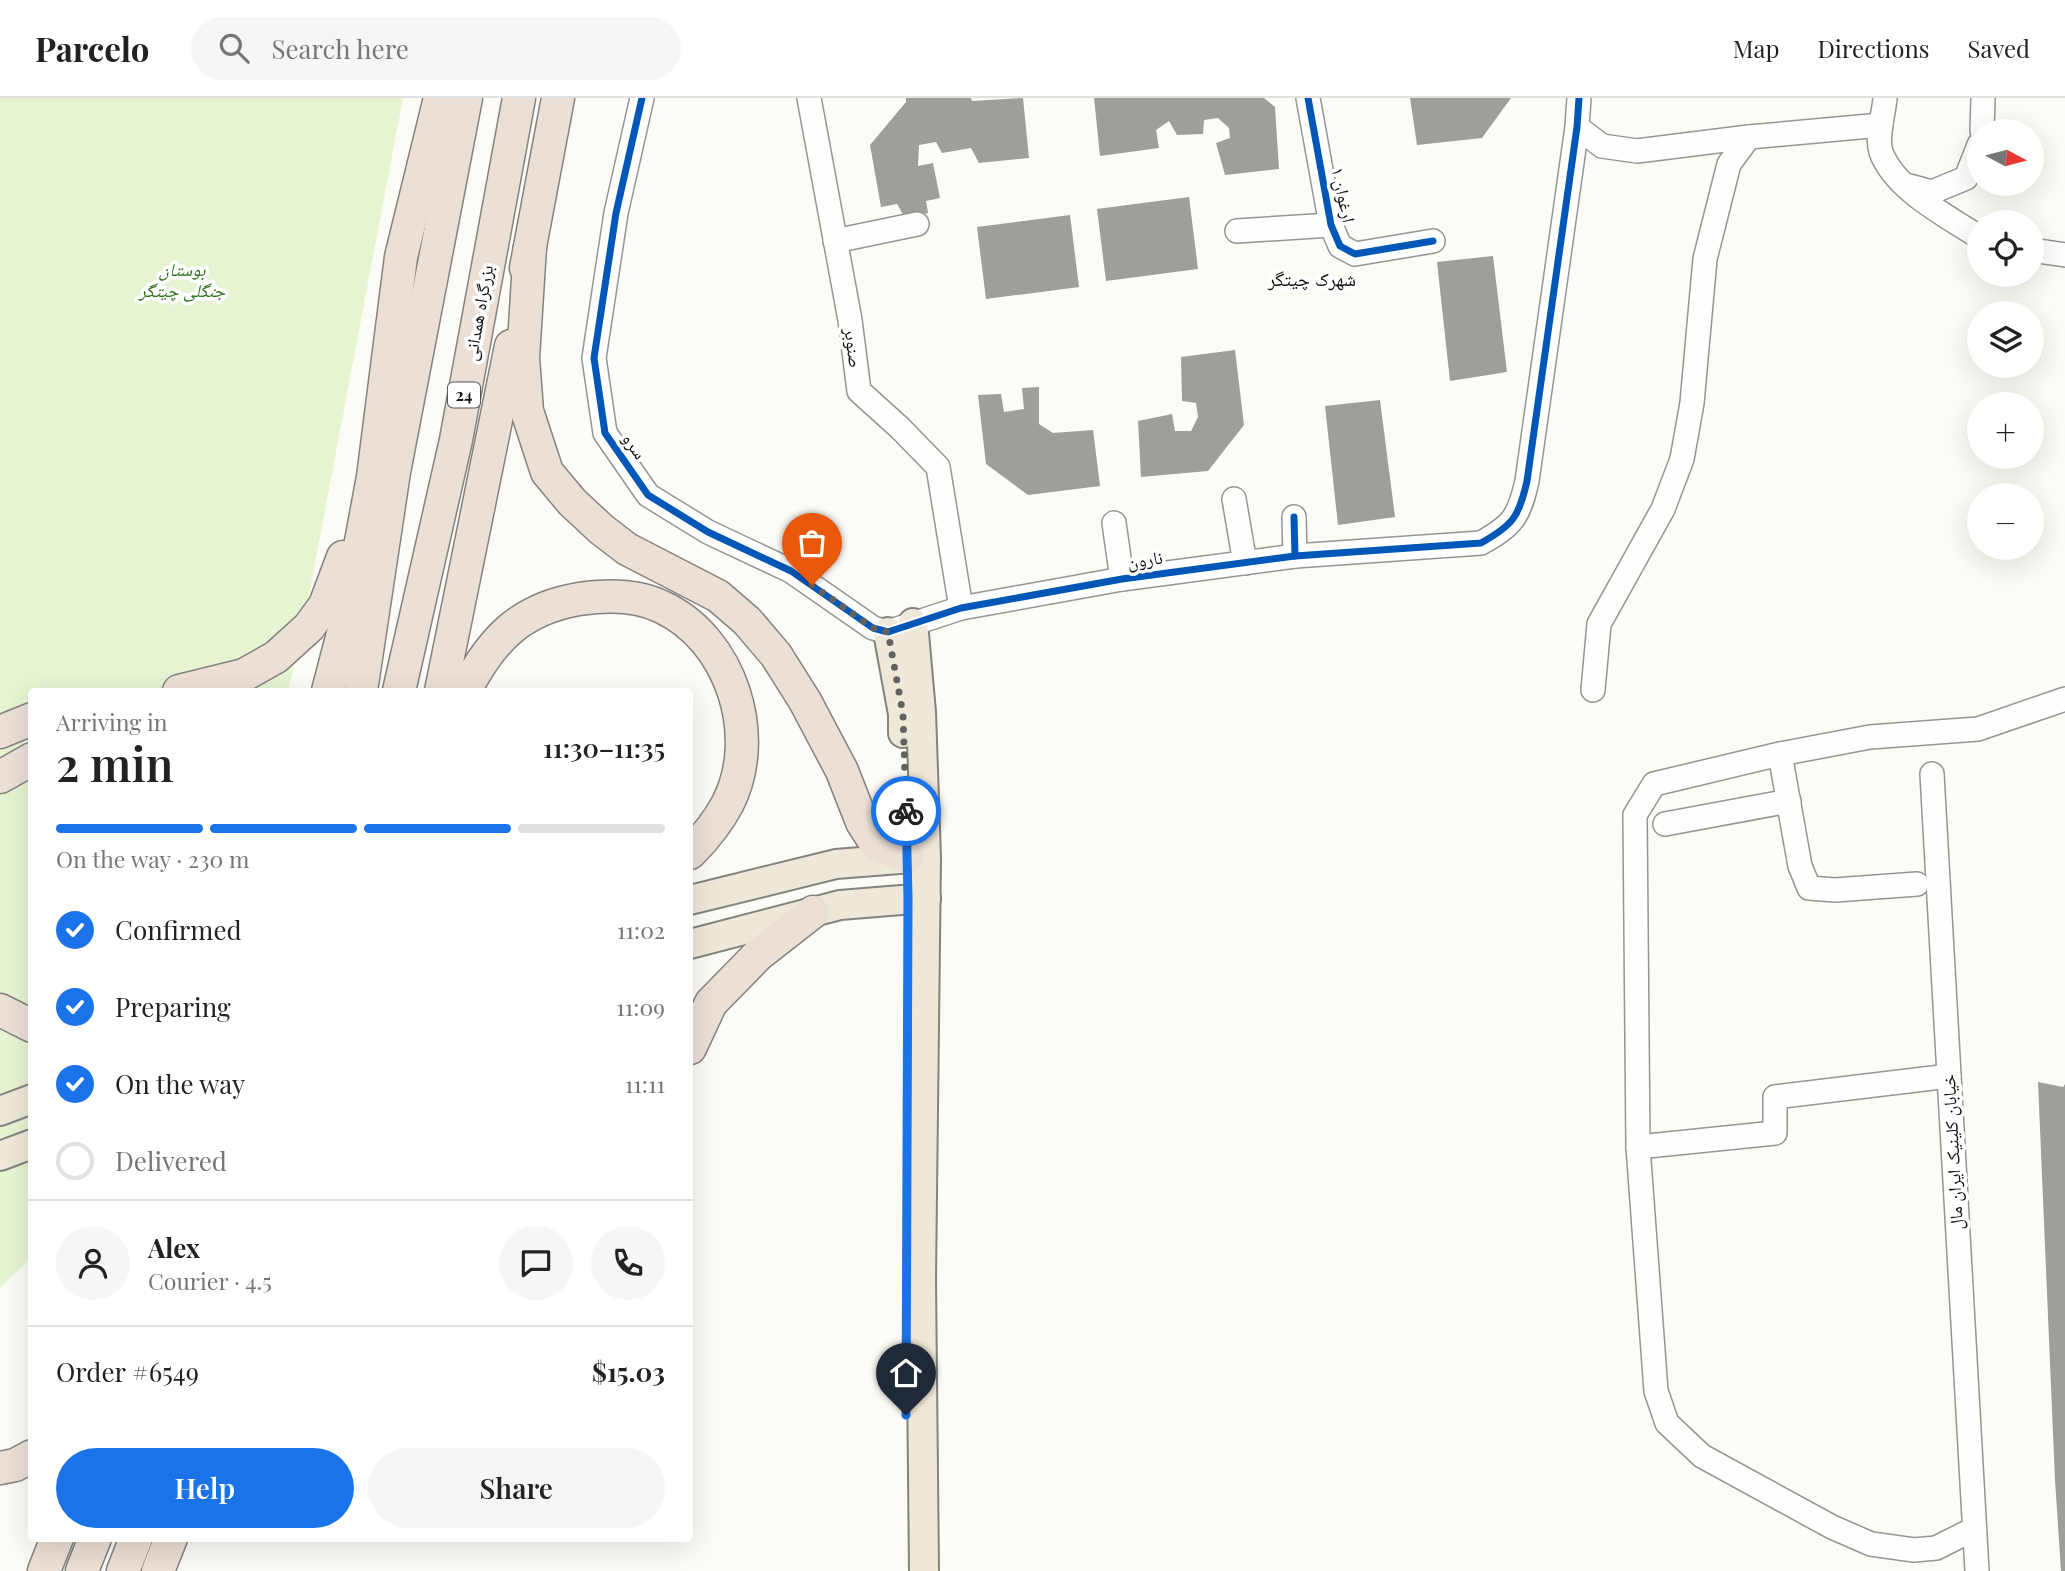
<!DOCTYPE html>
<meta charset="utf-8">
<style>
:root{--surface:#fff;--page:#f6f6f6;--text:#222;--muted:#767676;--line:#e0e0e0;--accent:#1a73e8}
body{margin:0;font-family:"Playfair Display","Noto Naskh Arabic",serif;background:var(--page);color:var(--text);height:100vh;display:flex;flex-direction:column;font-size:26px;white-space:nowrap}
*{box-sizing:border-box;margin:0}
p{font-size:23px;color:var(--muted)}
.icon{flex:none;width:38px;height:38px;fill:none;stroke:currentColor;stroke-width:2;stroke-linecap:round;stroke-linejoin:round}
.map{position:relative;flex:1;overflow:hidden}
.details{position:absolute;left:28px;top:590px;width:665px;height:854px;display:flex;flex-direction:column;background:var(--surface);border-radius:7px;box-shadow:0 7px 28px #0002}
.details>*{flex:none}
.needle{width:46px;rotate:97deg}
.buttons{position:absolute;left:1967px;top:21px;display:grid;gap:14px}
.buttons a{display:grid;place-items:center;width:77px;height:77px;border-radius:50%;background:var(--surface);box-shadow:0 7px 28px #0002;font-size:35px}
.pin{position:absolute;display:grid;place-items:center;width:60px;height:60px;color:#fff;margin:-72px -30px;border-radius:50% 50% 50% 0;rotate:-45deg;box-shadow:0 0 7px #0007}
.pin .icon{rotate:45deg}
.courier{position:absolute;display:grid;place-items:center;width:70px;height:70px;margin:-35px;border:5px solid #1a73e8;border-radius:50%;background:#fff;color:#222;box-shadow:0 2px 9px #0007}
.summary em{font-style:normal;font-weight:600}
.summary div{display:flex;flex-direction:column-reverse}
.summary{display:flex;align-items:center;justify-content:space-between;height:119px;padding:0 28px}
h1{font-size:46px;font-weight:600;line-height:52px}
.bar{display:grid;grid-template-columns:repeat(4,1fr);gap:10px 7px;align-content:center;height:84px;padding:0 28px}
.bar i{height:9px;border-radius:5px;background:var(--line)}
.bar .current{background:var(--accent)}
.bar p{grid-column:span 4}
.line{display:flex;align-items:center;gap:18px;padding:0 28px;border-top:2px solid var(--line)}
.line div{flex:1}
.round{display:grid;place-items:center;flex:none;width:74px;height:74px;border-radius:37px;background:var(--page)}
ol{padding:0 28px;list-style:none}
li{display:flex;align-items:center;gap:21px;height:77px}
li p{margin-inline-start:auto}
li .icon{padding:7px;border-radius:50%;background:var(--accent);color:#fff;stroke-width:4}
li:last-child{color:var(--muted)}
li i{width:38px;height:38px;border:4px solid var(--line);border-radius:50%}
.primary-button{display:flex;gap:14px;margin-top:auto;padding:14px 28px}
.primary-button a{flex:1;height:80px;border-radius:42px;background:var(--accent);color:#fff;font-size:28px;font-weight:600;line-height:80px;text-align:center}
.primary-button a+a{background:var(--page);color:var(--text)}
header{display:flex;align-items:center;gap:42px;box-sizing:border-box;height:98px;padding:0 35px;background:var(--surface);border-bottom:2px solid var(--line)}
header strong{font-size:33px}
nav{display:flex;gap:38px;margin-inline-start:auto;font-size:24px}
.search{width:490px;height:63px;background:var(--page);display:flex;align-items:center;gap:18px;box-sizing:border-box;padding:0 24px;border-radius:38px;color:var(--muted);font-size:26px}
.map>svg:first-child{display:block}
</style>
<header>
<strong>Parcelo</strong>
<div class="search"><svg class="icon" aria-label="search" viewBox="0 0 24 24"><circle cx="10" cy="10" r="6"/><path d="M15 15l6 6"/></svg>Search here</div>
<nav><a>Map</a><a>Directions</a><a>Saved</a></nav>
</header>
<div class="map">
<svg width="2065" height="1473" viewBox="0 0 2065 1473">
<rect width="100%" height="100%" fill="#fcfbf5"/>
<path fill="#e7f4d2" d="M0,0H403L302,534L288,593H32L31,1160L0,1190Z"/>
<g fill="#a09e9a">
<path d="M906,0H971L972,3L1023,0L1029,60L979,65L971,50L942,55L936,44L919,47L918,68L933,65L940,100L926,103L928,115L905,120L897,106L881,109L870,47L906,4Z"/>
<path d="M1094,0H1264L1275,9L1279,71L1225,77L1216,45L1230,40L1229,30L1218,20L1204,22L1203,36L1177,37L1169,23L1156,32L1159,50L1100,58Z"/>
<path d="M1410,0H1511L1482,40L1417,47Z"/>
<path d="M1189,99L1198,171L1106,183L1097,111Z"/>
<path d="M1070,117L1079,189L986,201L977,129Z"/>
<path d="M1493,158L1507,274L1450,283L1437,164Z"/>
<path d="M1235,252L1244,327L1208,373L1141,379L1138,323L1172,316L1175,333H1191L1198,319L1196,305L1182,303L1181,259Z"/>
<path d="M1039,289V326L1053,335L1093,332L1100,388L1028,397L986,366L978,297L1001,296L1004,314L1024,311L1022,290Z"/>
<path d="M1380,302L1395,419L1338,427L1325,308Z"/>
<path d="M2038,984L2063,989L2065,986V1473H2061L2055,1382Z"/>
</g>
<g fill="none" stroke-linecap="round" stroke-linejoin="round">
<g stroke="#969593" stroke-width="26">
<g id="minor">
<path d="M642,0L616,115L594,260L605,335L648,397L708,434L791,473L873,530L888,534L961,510L1122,481L1295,458L1294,419"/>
<path d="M809,0L850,222L859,293L900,330L938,369L961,510"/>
<path d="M1308,0L1331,127L1340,148L1355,156L1433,143"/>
<path d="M1885,0C1884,16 1876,38 1881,54C1895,92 1947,118 1979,139"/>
<path d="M1577,29L1602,48L1637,53L1749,39L1881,27"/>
<path d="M1982,33L1983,0"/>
<path d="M1910,88L1932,94L1966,80L1979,47"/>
<path d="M1237,133L1331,127"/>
<path d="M835,143L917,126"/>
<path d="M2032,152L2065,157"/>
<path d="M1234,401L1245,465"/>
<path d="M1114,425L1122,481"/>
<path d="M1295,458L1481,445C1513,427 1519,419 1527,383L1577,29L1579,0"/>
<path d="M1593,592L1599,526L1663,411L1682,361L1692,305L1705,161L1729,66L1749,39"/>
<path d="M1780,656L1800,768L1809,790L1835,792L1917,786"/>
<path d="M1932,676L1977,1473"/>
<path d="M1665,726L1789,703"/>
<path d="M1638,1049L1775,1035V999L1949,978"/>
<path d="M1974,1431L1936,1450L1914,1452L1871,1446L1832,1429L1702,1358L1667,1325L1656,1293L1638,1049L1635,717L1654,686L1780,656L1870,639L1978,631L2065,601"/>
</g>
</g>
<g stroke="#838380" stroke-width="32">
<g id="major">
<path d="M913,525L921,614L926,760L921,1181L924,1473"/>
<path d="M888,534L903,616V635"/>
<path d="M690,802L836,766L912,760"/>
<path d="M690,846L840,807L926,800"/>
<path d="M0,1013L32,1001"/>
<path d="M0,1058L32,1046"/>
</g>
</g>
<g stroke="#838380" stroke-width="35">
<g id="highway">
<path d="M530,149L523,260L527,313L547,374L572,404L601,431L627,451L718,498L747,523L776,557L805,603L842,673L862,724L876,746L907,759"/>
<path d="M526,170L558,0"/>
<path d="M179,593L244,577L276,559L309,529L325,507L343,459"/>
<path d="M328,593L346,524L373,379L401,159L440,0"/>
<path d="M361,593L394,374L466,0"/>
<path d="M399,593L456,342L519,0"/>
<path d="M441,593L511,248"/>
<path d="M465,593C491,542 520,511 579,501C606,497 636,496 662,509C731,541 762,637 728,705C718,724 705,740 690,755"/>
<path d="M0,634L32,621"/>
<path d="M0,679L32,661"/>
<path d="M0,912L32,928"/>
<path d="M690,950L711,905L758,857L813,814"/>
<path d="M0,1370L15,1367L32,1358"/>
<path d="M44,1473L57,1440"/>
<path d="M82,1473L95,1440"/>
<path d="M123,1473L136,1440"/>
<path d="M158,1473L171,1440"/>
</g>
</g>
<use href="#minor" stroke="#fffefe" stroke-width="23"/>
<use href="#major" stroke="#eee8d9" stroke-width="28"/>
<use href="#highway" stroke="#ebdfd6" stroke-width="32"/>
<g stroke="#fff" stroke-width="11">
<g id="cycleway">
<path d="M642,0L616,115L594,260L605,335L648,397L708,434L791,473L873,530L888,534L961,510L1122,481L1295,458L1294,419"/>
<path d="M1308,0L1331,127L1340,148L1355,156L1433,143"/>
<path d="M1295,458L1481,445C1513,427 1519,419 1527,383L1577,29L1579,0"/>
</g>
</g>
<use href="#cycleway" stroke="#0057b8" stroke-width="7"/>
</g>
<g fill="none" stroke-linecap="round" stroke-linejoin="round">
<path stroke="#626260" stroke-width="7" stroke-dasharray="0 12.6" d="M812,487L873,530L888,534L903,616L906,713"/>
<path stroke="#1a73e8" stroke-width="9" d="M906,713L908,800L906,1317"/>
</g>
<g text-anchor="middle" stroke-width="7" stroke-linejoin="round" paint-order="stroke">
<rect fill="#fff" stroke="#575757" stroke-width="2" x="448" y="284.5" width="32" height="25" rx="5"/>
<g font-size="16" font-weight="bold" fill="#0f0f0f">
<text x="464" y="303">24</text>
</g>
<g font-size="18" fill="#0f0f0f" stroke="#fff">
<text transform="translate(1343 97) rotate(78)" y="6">ارغوان ۱</text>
<text transform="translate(479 215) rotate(-80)" y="6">بزرگراه همدانی</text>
<text transform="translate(853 250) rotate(83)" y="6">صنوبر</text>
<text transform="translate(634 348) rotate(55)" y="6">سرو</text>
<text transform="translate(1145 462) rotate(-8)" y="6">نارون</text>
<text transform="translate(1953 1054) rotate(-93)" y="6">خیابان کلینیک ایران مال</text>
</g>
<g font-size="18" font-style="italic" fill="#2c7017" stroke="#fff">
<text x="182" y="178">بوستان<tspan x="182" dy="21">جنگلی چیتگر</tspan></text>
</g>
<g font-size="19" fill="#0f0f0f" stroke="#fff">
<text x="1312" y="188">شهرک چیتگر</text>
</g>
</g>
</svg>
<div class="buttons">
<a><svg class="needle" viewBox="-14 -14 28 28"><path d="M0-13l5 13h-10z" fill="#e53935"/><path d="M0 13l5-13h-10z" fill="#767676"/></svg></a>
<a><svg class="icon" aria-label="locate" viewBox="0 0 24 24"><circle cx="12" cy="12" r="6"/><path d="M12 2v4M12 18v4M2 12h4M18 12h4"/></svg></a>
<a><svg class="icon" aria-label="layers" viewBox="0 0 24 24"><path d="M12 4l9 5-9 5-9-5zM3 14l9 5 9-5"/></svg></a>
<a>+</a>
<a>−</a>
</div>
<div class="pin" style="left:812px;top:487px;background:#ea580c"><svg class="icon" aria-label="bag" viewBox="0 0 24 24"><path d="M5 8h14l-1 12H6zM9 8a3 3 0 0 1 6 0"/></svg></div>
<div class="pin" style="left:906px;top:1317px;background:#1f2937"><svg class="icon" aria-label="home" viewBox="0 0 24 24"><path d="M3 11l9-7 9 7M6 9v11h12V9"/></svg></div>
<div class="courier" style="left:906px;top:713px"><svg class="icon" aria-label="bike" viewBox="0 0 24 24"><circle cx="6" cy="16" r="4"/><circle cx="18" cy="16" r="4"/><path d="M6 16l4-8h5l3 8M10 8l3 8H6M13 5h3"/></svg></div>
<section class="details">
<div class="summary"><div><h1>2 min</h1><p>Arriving in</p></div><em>11:30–11:35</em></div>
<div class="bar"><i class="current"></i><i class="current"></i><i class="current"></i><i></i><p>On the way · 230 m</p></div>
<ol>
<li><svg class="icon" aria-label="check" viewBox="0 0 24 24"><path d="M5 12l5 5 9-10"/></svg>Confirmed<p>11:02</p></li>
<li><svg class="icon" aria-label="check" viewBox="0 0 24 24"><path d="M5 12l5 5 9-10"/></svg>Preparing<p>11:09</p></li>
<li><svg class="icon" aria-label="check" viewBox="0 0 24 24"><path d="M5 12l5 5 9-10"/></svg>On the way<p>11:11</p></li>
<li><i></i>Delivered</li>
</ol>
<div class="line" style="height:126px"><a class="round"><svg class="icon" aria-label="person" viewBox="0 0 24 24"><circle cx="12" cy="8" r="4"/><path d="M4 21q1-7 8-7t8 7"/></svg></a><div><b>Alex</b><p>Courier · 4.5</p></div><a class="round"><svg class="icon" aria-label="chat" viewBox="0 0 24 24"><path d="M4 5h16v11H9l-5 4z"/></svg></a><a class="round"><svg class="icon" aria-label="phone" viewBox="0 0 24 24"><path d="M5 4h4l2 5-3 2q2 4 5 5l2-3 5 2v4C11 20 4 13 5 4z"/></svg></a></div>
<div class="line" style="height:91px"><div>Order #6549</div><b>$15.03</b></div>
<div class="primary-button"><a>Help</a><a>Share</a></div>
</section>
</div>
